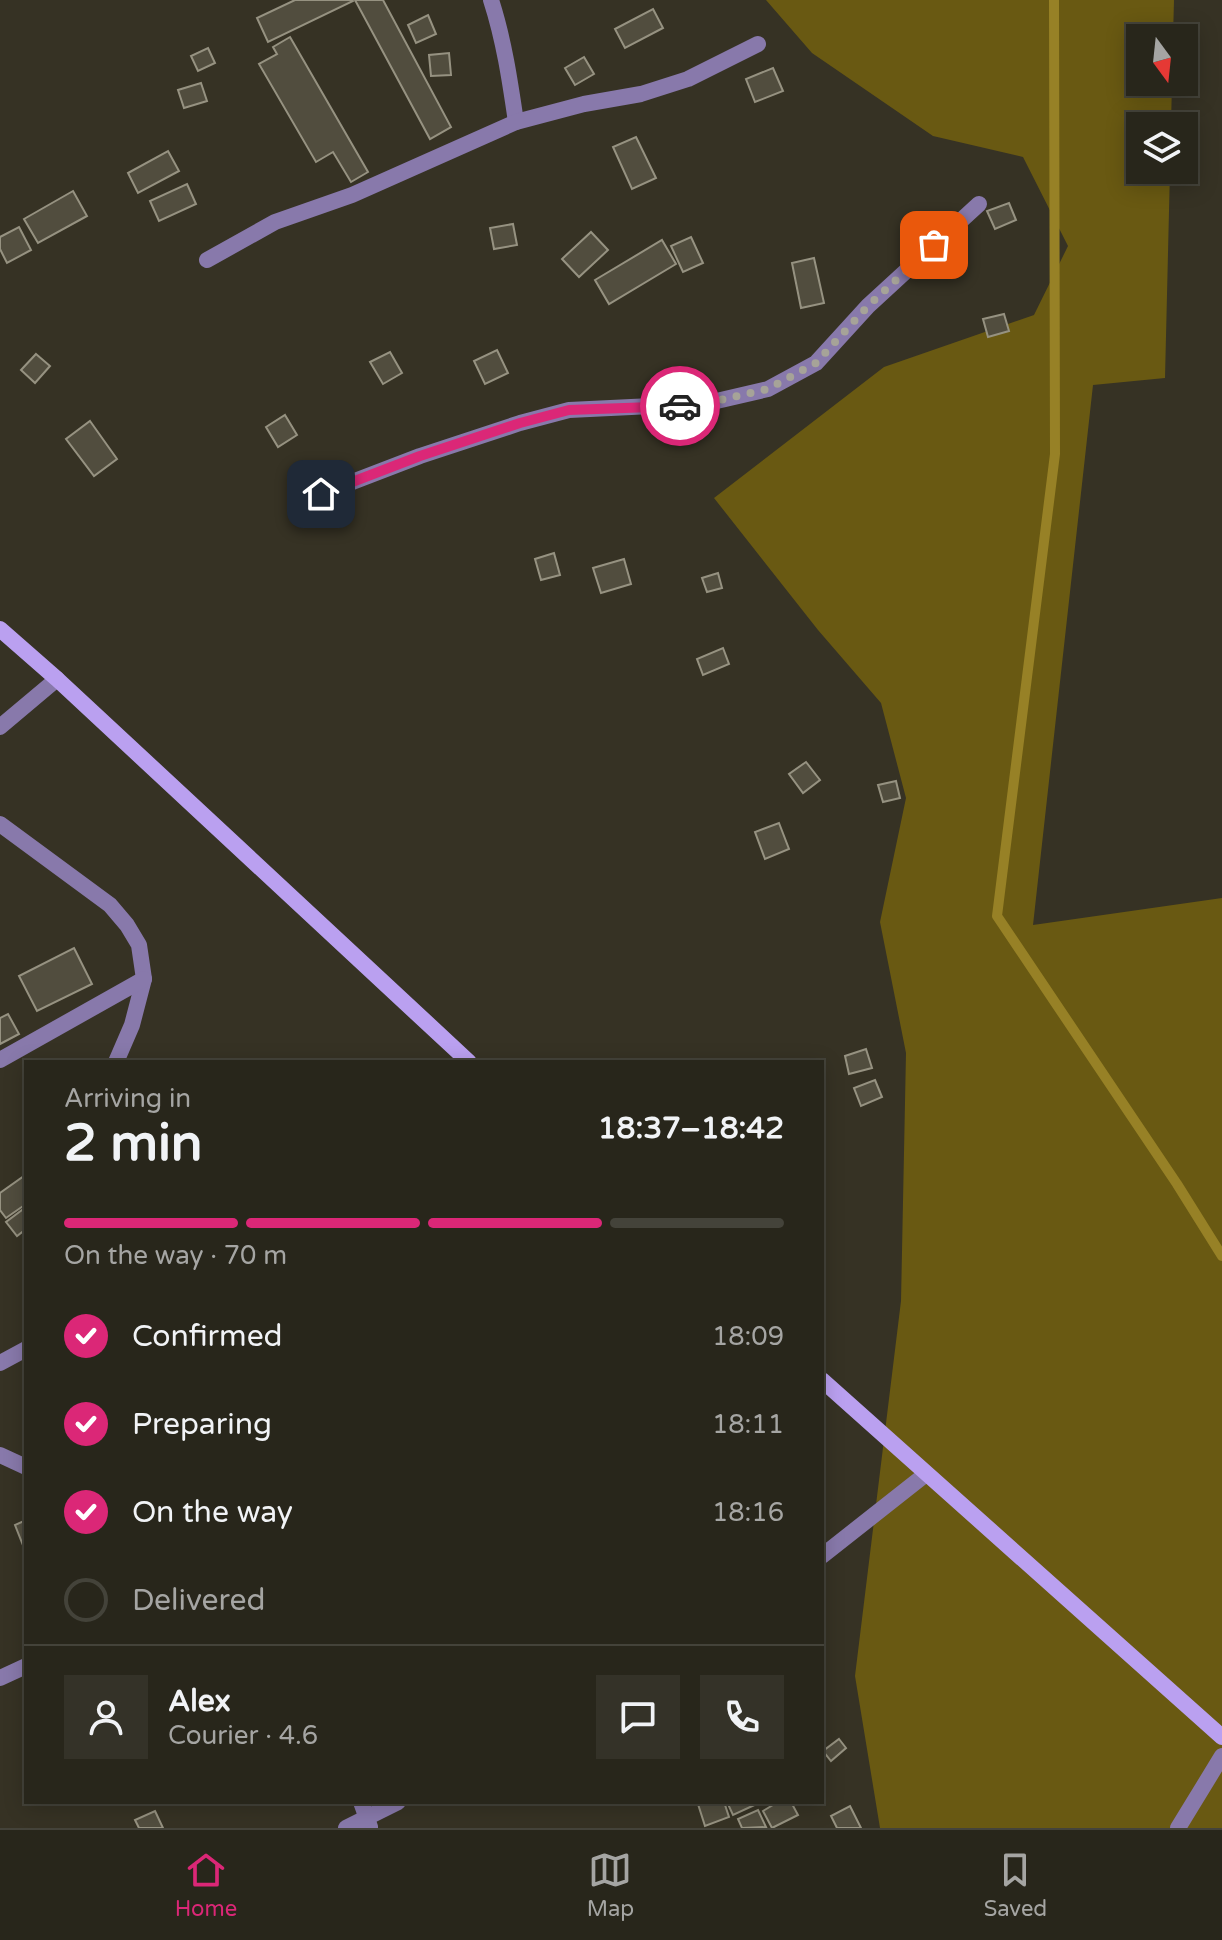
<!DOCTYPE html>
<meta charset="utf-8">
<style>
:root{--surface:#28261b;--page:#343228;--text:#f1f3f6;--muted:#a5a5a3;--line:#44433a;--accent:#db2777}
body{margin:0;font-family:"Varela Round",sans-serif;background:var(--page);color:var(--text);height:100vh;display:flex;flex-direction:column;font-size:30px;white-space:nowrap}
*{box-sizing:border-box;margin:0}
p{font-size:26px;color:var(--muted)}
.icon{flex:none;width:44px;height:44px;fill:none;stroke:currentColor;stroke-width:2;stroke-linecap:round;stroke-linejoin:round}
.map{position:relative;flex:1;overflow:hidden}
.sheet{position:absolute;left:24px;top:1060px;width:800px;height:744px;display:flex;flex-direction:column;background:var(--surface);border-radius:0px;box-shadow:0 4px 20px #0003,0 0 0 2px var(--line)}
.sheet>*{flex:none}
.needle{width:52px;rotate:165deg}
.fabs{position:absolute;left:1126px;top:24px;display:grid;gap:16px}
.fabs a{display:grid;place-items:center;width:72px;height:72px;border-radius:0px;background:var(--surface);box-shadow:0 4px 20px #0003,0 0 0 2px var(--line);font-size:40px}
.pin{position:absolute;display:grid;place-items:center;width:68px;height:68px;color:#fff;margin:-34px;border-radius:16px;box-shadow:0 4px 12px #0006}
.courier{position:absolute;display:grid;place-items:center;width:80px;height:80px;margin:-40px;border:6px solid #db2777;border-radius:50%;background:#fff;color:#222;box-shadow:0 2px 10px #0007}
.headline em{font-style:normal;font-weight:700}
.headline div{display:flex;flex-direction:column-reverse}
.headline{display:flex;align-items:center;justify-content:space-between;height:136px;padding:0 40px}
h1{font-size:52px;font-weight:700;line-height:60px}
.bar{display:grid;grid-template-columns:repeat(4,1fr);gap:12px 8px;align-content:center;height:96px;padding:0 40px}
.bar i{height:10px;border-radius:6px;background:var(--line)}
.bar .on{background:var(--accent)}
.bar p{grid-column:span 4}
.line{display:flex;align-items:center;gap:20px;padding:0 40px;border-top:2px solid var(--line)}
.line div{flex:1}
.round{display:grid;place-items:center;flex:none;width:84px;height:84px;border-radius:0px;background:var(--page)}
ol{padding:0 40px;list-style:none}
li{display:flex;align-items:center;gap:24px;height:88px}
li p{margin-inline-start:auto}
li .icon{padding:8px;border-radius:50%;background:var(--accent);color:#fff;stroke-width:4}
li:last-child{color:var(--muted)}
li i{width:44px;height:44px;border:4px solid var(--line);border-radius:50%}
.dock{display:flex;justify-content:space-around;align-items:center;height:112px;border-top:2px solid var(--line);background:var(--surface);font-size:22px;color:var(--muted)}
.dock a{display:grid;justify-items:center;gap:4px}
.dock .on{color:var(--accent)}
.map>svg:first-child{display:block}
</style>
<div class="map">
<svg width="1222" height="1828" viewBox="0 0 1222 1828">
<rect width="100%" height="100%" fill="#363224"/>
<path fill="#695912" d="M766,0H1174L1173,38H1140V82H1172L1171,126H1140V170H1170L1165,378L1093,385L1033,925L1222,898V1828H880L855,1676L901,1301L906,1053L880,922L906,798L881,703L818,630L714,498L884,367L1034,315L1068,246L1023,157L933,136L812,53Z"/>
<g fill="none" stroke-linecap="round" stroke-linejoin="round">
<path stroke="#978126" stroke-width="10" d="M1054,0L1055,454L997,916L1177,1184L1222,1256"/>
</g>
<g fill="#514d3e" stroke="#969281" stroke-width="2">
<path d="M295,0H352L353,1L268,42L257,18Z"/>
<path d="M355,0H383L451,127L430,139Z"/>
<path d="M653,9L663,28L625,48L615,29Z"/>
<path d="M428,15L436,34L416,43L408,25Z"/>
<path d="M290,37L368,172L351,182L333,152L316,162L259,64L277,54L273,47Z"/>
<path d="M208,48L215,63L198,71L191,56Z"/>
<path d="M449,53L451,75L431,76L429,55Z"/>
<path d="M584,57L594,74L575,85L565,68Z"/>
<path d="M773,68L783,91L755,102L746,79Z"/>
<path d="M201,83L207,101L184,108L178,90Z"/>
<path d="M636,137L656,178L632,189L613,147Z"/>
<path d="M168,151L179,171L138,193L128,173Z"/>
<path d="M187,184L196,204L159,221L150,201Z"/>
<path d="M73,191L87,216L38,243L24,219Z"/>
<path d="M1009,203L1016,220L995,229L987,211Z"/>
<path d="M513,224L517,245L494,249L490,228Z"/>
<path d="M19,227L31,250L7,263L0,249V237Z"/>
<path d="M591,232L608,250L579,277L562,259Z"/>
<path d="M691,237L703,263L683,272L671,246Z"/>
<path d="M662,240L676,264L609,304L595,280Z"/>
<path d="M814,258L824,303L801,308L792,263Z"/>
<path d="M1004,314L1009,331L988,337L983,319Z"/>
<path d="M497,350L508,373L485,384L474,361Z"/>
<path d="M390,352L402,373L383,384L370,362Z"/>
<path d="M36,354L50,366L35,383L21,370Z"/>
<path d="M285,415L297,435L278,447L266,427Z"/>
<path d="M90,421L117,459L94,476L66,439Z"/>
<path d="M554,553L560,575L541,580L535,559Z"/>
<path d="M624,559L631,584L601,593L593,568Z"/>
<path d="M718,573L722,588L707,592L702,578Z"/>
<path d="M723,648L729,664L703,675L697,659Z"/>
<path d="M806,762L820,780L803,793L789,774Z"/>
<path d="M896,781L900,798L883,802L878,785Z"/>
<path d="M779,823L789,849L765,859L755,832Z"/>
<path d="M74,948L92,984L37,1011L19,976Z"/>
<path d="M8,1014L19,1034L0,1044V1018Z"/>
<path d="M866,1049L872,1068L849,1074L845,1056Z"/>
<path d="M875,1080L882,1097L861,1106L854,1088Z"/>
<path d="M24,1176L26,1179V1204L6,1218L0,1210V1193Z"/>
<path d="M26,1207V1229L17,1236L6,1222Z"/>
<path d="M26,1520V1553L15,1525Z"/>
<path d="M839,1739L846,1748L831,1761L823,1751Z"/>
<path d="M703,1802H724L729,1817L705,1826L698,1804Z"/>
<path d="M727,1802H761L733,1815Z"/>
<path d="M778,1802H791L798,1815L772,1828L763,1811Z"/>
<path d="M850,1806L861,1828H837L831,1816Z"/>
<path d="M758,1810L766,1827L742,1828L738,1819Z"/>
<path d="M155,1811L163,1828H139L135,1820Z"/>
</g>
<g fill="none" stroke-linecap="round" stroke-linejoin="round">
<g stroke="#8879ab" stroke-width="16">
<path d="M491,0C504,40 510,81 516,122"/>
<path d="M207,260L275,222L352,195L516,122L584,104L641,94L688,79L758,44"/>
<path d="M321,494L420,456L520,423L569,410L652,406H695L768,389L816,363L868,306L979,204"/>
<path d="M0,727L57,679"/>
<path d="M0,824L110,905L127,925L139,945L144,979L132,1025L116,1062"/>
<path d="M0,1060L144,979"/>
<path d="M0,1363L26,1349"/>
<path d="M0,1455L26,1467"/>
<path d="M822,1556L926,1474"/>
<path d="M0,1678L26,1666"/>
<path d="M361,1802L370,1827"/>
<path d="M346,1828L398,1802"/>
<path d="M1178,1828L1222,1756"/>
</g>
<g stroke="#baa0f0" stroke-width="16">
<path d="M0,629L57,679L469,1062"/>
<path d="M822,1380L1222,1737"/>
</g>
</g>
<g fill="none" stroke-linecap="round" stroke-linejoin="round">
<path stroke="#a6a398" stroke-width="8" stroke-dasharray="0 14.4" d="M680,406H695L768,389L816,363L868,306L934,245"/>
<path stroke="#db2777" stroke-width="10" d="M321,494L420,456L520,423L569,410L680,406"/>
</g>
</svg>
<div class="fabs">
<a><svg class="needle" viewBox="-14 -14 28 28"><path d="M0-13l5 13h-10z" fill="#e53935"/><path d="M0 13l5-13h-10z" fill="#a5a5a3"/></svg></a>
<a><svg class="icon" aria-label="layers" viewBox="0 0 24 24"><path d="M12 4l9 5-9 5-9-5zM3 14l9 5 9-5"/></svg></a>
</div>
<div class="pin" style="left:934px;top:245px;background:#ea580c"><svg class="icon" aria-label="bag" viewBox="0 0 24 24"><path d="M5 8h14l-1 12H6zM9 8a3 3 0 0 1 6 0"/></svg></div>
<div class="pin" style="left:321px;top:494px;background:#1f2937"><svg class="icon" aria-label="home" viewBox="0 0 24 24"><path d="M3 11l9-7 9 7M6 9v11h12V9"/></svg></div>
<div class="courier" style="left:680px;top:406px"><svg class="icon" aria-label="car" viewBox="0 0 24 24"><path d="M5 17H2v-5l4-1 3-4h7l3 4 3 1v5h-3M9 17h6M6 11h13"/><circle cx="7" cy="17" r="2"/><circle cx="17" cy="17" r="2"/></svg></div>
<section class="sheet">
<div class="headline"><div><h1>2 min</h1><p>Arriving in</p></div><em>18:37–18:42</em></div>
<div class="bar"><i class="on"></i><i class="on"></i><i class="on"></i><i></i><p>On the way · 70 m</p></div>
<ol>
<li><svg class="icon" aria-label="check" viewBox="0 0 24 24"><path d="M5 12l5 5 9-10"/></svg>Confirmed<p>18:09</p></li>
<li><svg class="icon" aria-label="check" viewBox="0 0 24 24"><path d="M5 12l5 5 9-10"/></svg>Preparing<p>18:11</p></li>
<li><svg class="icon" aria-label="check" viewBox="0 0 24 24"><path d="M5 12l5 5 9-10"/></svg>On the way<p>18:16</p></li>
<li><i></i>Delivered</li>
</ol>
<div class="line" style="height:144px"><a class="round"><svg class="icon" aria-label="person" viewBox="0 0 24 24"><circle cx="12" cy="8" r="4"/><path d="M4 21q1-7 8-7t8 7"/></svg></a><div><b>Alex</b><p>Courier · 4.6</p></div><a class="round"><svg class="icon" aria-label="chat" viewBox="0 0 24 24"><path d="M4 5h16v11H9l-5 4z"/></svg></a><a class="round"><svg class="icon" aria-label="phone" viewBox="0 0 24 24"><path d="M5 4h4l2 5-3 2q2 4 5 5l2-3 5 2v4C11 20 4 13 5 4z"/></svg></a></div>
</section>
</div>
<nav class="dock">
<a class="on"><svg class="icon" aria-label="home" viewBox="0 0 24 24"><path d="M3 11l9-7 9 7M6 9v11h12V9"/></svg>Home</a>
<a><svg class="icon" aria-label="map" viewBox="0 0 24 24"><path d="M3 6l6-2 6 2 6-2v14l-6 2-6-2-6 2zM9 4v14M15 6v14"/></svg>Map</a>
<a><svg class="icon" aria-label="saved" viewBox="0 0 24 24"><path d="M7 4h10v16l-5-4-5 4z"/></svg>Saved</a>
</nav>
